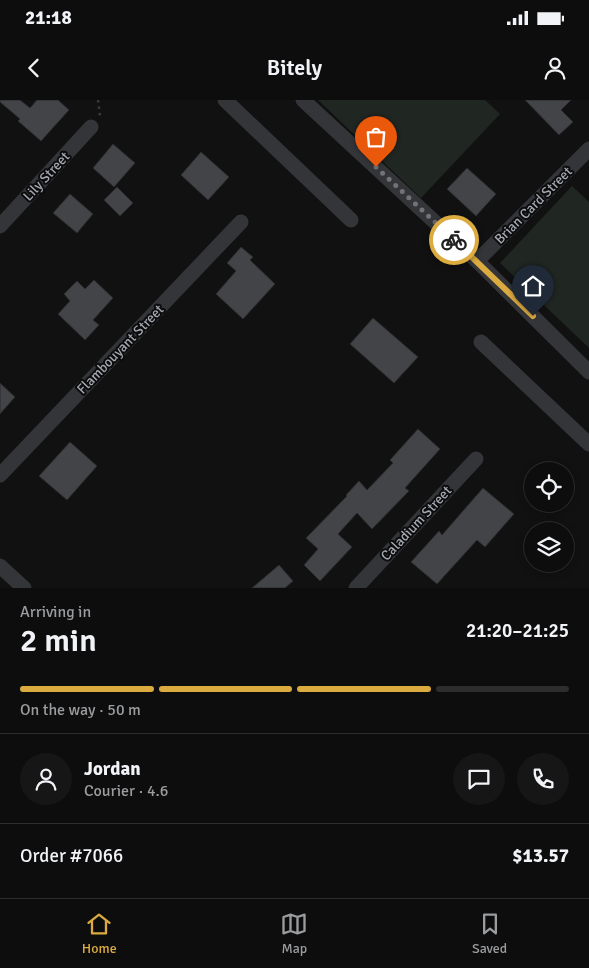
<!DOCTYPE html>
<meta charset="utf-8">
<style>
:root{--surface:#0d0d0e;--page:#161617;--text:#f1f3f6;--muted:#9a9c9e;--line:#2d2d2e;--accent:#dbab40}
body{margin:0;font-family:Signika,sans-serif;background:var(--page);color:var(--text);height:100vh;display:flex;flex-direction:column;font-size:19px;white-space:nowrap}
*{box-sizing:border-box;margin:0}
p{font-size:16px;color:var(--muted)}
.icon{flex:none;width:28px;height:28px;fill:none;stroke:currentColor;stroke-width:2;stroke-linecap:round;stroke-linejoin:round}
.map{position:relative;height:488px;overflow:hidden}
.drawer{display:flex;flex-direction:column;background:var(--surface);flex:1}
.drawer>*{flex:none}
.fabs{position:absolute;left:524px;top:362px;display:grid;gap:10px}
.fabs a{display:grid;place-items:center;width:50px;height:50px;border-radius:50%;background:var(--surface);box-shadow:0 2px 8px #0003,0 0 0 1px var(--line);font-size:25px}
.pin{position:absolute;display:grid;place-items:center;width:42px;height:42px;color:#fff;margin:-51px -21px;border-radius:50% 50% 50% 0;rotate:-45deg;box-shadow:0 0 5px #0007}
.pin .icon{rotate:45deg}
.courier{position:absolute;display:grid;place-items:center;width:50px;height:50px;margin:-25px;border:4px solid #dbab40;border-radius:50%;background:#fff;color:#222;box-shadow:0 1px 6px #0007}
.overview em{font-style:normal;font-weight:600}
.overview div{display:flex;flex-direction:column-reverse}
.overview{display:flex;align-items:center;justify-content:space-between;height:85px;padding:0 20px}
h1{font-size:32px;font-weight:600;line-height:38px}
.bar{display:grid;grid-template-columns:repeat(4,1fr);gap:8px 5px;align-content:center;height:60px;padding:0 20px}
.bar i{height:6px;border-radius:4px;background:var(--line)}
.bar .active{background:var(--accent)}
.bar p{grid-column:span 4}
.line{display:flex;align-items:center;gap:12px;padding:0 20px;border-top:1px solid var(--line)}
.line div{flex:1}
.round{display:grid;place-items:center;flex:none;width:52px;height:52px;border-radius:26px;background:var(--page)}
.status{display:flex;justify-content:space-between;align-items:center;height:35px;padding:0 25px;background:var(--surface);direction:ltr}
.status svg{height:14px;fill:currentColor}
header{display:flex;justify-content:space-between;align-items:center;height:65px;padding:0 20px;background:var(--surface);font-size:22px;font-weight:600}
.tab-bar{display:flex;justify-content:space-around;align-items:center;height:70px;border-top:1px solid var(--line);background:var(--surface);font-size:14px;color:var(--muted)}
.tab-bar a{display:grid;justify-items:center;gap:2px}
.tab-bar .active{color:var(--accent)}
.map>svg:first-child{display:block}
</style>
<div class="status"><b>21:18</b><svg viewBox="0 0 49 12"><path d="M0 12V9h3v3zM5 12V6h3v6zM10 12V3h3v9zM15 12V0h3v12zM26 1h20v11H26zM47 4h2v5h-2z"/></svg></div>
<header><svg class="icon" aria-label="back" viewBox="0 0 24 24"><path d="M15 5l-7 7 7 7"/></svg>Bitely<svg class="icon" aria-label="person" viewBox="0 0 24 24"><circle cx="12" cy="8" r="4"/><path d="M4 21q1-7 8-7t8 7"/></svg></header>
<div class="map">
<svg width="589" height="488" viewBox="0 0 589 488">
<rect width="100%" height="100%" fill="#111112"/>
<g fill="#202621">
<path d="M318,0H485L500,14L421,98Z"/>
<path d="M572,86L589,102V248L500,163Z"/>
</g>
<g fill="#434447" stroke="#2b2b2e">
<path d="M0,0H20L30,8L37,0H58L69,10L41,41L18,21L20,19L0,2Z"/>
<path d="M525,0H571L561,10L573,22L559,35Z"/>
<path d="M113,44L135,63L114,87L93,68Z"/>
<path d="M201,52L229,77L208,100L181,75Z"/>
<path d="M467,68L496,94L476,116L447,89Z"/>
<path d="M117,87L133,103L120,116L104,100Z"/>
<path d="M70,94L93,114L77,133L53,113Z"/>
<path d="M241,147L253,157L250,160L275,184L243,219L216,194L236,171L227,163Z"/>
<path d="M94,180L113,198L93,220L99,225L85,240L58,214L70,201L64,194L77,181L85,189Z"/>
<path d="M373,218L418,257L394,283L350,244Z"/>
<path d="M0,283L15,297L0,314Z"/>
<path d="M418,329L440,349L405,388L409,391L372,429L357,413L338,434L352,447L320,481L304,465L318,449L306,438L347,396L346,395L359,381L367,390L393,363L390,360Z"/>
<path d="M70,342L97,366L67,400L39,376Z"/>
<path d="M483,388L514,414L485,447L477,440L437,484L411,462L439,431L442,435Z"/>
<path d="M279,465L293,481L285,488H252Z"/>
</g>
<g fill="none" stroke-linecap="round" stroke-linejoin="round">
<path stroke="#393a3e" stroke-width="2.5" stroke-dasharray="2.5 4" stroke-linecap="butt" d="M98,0L100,16"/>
<g stroke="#343539" stroke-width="15">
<path d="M225,0L351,120"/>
<path d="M303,0L477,161L589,272"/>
<path d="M0,126L91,27"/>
<path d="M477,161L589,49"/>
<path d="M481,242L589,344"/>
<path d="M0,375L241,122"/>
<path d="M0,466L24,488"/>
<path d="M356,488L476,359"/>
</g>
</g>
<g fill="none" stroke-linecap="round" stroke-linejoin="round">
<path stroke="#717379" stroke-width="5" stroke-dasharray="0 9" d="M376,67L454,140"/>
<path stroke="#dbab40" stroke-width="6" d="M454,140L533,216"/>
</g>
<g text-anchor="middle" stroke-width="4" stroke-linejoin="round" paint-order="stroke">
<g font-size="14" fill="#a4a8b1" stroke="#0c0c0d">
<text transform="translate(46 76) rotate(-47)" y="5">Lily Street</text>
<text transform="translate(533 105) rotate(-45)" y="5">Brian Card Street</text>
<text transform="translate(120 249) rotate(-46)" y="5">Flambouyant Street</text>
<text transform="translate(416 423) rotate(-47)" y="5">Caladium Street</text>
</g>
</g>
</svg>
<div class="fabs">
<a><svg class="icon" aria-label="locate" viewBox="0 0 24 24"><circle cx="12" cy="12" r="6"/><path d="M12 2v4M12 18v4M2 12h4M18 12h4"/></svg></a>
<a><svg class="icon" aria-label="layers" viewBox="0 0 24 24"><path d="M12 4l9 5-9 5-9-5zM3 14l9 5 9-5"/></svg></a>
</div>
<div class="pin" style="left:376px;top:67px;background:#ea580c"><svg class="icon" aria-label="bag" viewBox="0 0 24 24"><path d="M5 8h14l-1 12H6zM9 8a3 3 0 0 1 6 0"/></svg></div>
<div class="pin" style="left:533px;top:216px;background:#1f2937"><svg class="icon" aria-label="home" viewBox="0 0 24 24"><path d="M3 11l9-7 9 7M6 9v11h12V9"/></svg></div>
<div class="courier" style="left:454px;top:140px"><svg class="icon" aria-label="bike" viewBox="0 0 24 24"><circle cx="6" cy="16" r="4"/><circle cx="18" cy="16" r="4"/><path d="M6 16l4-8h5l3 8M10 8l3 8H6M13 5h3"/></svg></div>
</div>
<section class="drawer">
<div class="overview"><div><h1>2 min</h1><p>Arriving in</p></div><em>21:20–21:25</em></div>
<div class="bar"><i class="active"></i><i class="active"></i><i class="active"></i><i></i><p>On the way · 50 m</p></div>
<div class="line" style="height:90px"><a class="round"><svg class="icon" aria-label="person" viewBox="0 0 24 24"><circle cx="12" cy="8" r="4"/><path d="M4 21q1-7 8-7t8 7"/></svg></a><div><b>Jordan</b><p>Courier · 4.6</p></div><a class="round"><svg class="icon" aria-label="chat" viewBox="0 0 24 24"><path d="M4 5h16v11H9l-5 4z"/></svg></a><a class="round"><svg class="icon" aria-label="phone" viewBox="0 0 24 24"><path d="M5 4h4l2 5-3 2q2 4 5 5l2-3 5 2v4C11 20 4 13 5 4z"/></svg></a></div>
<div class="line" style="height:65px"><div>Order #7066</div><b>$13.57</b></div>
</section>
<nav class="tab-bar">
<a class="active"><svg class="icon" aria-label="home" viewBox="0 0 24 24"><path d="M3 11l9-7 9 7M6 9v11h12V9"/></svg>Home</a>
<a><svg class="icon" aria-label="map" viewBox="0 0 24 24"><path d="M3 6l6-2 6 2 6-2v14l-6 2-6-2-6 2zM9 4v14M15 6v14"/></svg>Map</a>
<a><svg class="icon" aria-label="saved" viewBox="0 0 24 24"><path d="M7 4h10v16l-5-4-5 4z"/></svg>Saved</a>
</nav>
